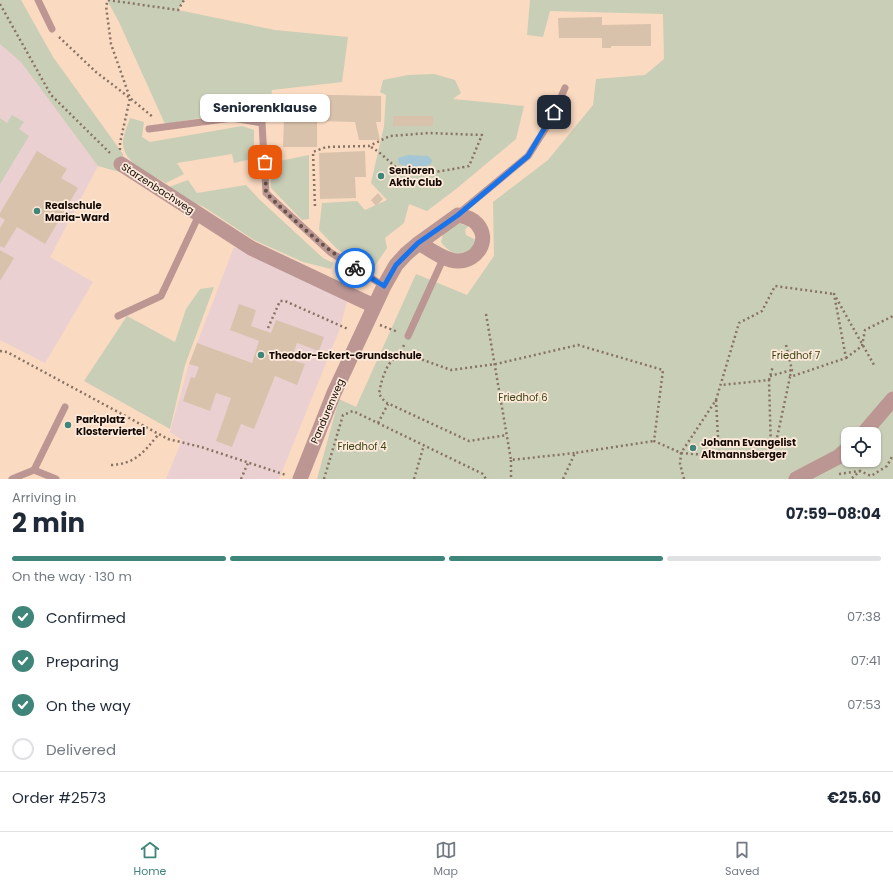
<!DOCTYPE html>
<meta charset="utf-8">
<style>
:root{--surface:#fff;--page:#f6f6f7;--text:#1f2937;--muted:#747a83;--line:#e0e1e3;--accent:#3f857a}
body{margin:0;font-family:Poppins,sans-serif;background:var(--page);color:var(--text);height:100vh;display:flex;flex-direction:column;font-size:15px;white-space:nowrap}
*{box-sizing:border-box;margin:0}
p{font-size:13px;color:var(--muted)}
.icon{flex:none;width:22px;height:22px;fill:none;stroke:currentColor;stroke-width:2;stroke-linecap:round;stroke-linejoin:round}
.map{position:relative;height:479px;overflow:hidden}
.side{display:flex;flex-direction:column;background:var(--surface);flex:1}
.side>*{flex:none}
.buttons{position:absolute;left:841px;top:427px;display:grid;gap:8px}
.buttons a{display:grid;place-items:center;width:40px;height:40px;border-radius:8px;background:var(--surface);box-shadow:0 1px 3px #0004;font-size:20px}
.pin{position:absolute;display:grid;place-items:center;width:34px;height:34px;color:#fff;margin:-17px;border-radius:8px;box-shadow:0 2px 6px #0006}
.courier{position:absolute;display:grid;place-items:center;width:40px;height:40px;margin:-20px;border:3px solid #1a73e8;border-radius:50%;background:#fff;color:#222;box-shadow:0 1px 5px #0007}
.bubble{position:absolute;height:28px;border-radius:8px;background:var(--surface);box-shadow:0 1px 3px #0004;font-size:13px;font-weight:700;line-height:28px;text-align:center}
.head em{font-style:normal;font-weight:700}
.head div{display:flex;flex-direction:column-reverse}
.head{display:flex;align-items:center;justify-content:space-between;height:68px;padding:0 12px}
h1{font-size:26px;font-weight:700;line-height:30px}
.bar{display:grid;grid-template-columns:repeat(4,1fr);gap:6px 4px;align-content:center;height:48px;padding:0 12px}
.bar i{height:5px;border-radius:3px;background:var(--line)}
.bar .current{background:var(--accent)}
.bar p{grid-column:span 4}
.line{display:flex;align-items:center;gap:10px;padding:0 12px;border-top:1px solid var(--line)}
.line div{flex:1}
ol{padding:0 12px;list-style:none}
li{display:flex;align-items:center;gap:12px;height:44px}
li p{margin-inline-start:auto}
li .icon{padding:4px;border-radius:50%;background:var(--accent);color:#fff;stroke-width:4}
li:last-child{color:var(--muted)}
li i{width:22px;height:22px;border:2px solid var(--line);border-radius:50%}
.menu{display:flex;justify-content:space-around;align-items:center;height:56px;border-top:1px solid var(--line);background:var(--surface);font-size:11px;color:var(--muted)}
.menu a{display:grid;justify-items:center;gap:2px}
.menu .current{color:var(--accent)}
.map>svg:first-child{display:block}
</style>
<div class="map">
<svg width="893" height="479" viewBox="0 0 893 479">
<rect width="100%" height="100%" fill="#fadac1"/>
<g fill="#ead0d1">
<path d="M0,44L21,62L98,166L50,257L93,282L45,363L0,340Z"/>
<path d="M234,247L302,275L335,292L347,302L339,331L279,479H166L182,440L170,432L189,364Z"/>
</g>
<g fill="#c9ceb7" fill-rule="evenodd">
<path d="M0,0H21L53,57L123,154V173L98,166L21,62L0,44Z"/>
<path d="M107,0H184L178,10L275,30L348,37L342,82L272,90L269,120L224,114L165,124L119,22Z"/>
<path d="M530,0H893V479H317L339,399L356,407L416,274L467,295L494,256L493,202L548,160L593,105L596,79L645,75L664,59L663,14L550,11L543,37L527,35ZM848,434H874V460H848Z"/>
<path d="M434,74L455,80L461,93L453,99L524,106L516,139L456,189L427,211L409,204L404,223L385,238L387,248L372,270L337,249L319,230L322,203L357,201L365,210L387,200L371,183L384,126L386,95L380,92L383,80L408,75Z"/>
<path d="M12,115L24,122L19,129L29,136L0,184V118L7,123Z"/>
<path d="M130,118L144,122L142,137L150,142L242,126L254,130V162L247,160L234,163L232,154L177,163L184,174L166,183C150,174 126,165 123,145C122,137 128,125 130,118Z"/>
<path d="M309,155V219L302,220L271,188L270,163Z"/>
<path d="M188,180L197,193L246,185L260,200L323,258L333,263L331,269L303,262L254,240L204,207L182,198L169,187Z"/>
<path d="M458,223L468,226L465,230L466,235L476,240L469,254C456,254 449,253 441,242L443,234Z"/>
<path d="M214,287L185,365L170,429L84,381L127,316L175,342L186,309L200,289Z"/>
</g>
<path fill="#a5c6d4" d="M408,155L428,156L432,160L431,164C423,168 407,167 399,164L398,158Z"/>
<g fill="#d9c2ab">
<path d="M602,17V25L651,24V46H611V48H602V38H559L558,18Z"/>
<path d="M285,94L381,96V122H376L380,140H359L355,122L317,121V147H283Z"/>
<rect x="393" y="116" width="40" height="10"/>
<path d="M37,151L67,169L61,178L78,188L45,244L17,227L4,248L0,246V228L5,220L0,217V213Z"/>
<path d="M365,151L366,177H355L356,198L320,199L319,153Z"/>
<path d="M378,193L383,199L376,206L371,200Z"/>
<path d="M0,250L14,258L0,281Z"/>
<path d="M239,304L256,310L251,326L271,333L276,320L324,337L319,351L297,343L291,360L305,364L297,385L275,376L254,429L241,424L232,447L216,441L231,398L216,393L210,411L183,401L191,377L195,378L199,367L189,364L197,343L252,363L259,341L230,330Z"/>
</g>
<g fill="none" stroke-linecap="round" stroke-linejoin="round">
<g stroke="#887363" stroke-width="2.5" stroke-dasharray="2 3" stroke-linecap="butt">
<path d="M0,4L51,95L111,154"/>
<path d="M59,37L96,72L130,98L154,118"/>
<path d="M120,150V143L130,98L111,44L106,6L108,0L178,10L184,0"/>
<path d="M315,206L313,152L326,147L369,146L390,136L429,133L482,135L469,166C454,169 410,178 398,169C388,161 381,152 369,146"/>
<path d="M486,314L511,460L575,453"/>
<path d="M380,325L398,332"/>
<path d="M268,328L280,301H285L348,329"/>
<path d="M404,345L401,352L451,370L496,364L578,345L663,370L654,441L681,453L719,456L771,451L769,380L721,385"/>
<path d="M786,345L792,370L790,376"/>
<path d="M0,351L7,352L168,439L201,447L286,475"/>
<path d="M401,352C386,363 382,377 379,394L385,402L469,441L507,435"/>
<path d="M846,358L862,346L865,330L893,316"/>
<path d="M770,376L792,370"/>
<path d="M769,380L773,366"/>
<path d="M716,400L719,456"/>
<path d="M378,423L388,404"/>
<path d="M771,450L775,447L790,377L846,358L834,294L874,365"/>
<path d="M511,460V479"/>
<path d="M859,460L860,471L871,476L887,466L893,455"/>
<path d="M111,465C135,464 143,453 158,435"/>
<path d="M839,474L860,471L851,479"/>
<path d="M241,479L248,463"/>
<path d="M324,479L343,415L353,411L483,474L486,479"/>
<path d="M414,479L424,445"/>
<path d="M563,479L575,453L654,441"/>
<path d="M684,479L680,464L681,453L716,400L739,323L762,311L775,286L834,294"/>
</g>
<g stroke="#bb9693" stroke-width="7">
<path d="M38,0L52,29"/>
<path d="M149,129L232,118L262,123L266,193L330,252L384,286"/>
<path d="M458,214L528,156L549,123L565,88"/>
<path d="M118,316L161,296L199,215"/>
<path d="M408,336L444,257"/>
<path d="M34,470L56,479"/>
<path d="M12,479L34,470L65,407"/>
</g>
<g stroke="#bb9693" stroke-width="15">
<path d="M121,164L251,248L374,306"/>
<path d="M863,434L893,399"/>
<path d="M300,479L334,393L384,286L396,265L406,254L419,243L458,215C465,217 472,218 477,224C491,240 477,261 458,261C445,261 429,249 419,243"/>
<path d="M796,479L838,457L848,448"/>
</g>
</g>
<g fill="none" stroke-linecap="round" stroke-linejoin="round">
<path stroke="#645346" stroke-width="4" stroke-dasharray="0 7.2" d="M265,162L266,193C296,222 320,245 355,268"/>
<path stroke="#1a73e8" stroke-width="5" d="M355,268L384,286L396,265L418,243L458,215L528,156L554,112"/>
</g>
<g fill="#3f857a" stroke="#feeadb" stroke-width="1.5">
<circle cx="381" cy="176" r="4"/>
<circle cx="37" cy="211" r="4"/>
<circle cx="261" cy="355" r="4"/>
<circle cx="68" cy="425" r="4"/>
<circle cx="693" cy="448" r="4"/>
</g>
<g text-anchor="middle" stroke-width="3.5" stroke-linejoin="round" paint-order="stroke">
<g font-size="10" font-weight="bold" fill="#140a03" stroke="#feeadb" text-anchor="start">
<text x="389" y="174">Senioren<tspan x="389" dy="12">Aktiv Club</tspan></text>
<text x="45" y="209">Realschule<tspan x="45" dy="12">Maria-Ward</tspan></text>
<text x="269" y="359">Theodor-Eckert-Grundschule</text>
<text x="76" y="423">Parkplatz<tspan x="76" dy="12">Klosterviertel</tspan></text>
<text x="701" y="446">Johann Evangelist<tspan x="701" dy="12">Altmannsberger</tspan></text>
</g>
<g font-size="10" fill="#140a03" stroke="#feeadb">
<text transform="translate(158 188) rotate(33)" y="4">Starzenbachweg</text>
<text transform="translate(327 411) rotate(-67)" y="4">Pandurenweg</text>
</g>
<g font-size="10" fill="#394110" stroke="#feeadb">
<text x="796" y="359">Friedhof 7</text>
<text x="523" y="401">Friedhof 6</text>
<text x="362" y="450">Friedhof 4</text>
</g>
</g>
</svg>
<div class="buttons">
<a><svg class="icon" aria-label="locate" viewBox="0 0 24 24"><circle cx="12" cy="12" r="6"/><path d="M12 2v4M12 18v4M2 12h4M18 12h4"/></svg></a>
</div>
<div class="pin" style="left:265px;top:162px;background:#ea580c"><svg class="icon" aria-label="bag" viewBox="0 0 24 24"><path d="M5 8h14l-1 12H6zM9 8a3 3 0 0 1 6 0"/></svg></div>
<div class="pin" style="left:554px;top:112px;background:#1f2937"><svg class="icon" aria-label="home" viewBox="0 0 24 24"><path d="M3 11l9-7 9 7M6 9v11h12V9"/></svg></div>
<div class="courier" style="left:355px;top:268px"><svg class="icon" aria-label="bike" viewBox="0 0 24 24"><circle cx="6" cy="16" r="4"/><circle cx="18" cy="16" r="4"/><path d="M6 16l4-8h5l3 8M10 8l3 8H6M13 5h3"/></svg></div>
<div class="bubble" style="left:200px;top:94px;width:130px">Seniorenklause</div>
</div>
<section class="side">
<div class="head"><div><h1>2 min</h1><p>Arriving in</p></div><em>07:59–08:04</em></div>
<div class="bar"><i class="current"></i><i class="current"></i><i class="current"></i><i></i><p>On the way · 130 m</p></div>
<ol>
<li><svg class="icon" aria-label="check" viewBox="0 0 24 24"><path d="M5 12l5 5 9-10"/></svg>Confirmed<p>07:38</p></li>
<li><svg class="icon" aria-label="check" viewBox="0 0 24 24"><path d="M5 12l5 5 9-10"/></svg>Preparing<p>07:41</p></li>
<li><svg class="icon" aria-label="check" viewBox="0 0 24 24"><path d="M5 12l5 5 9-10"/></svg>On the way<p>07:53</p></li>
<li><i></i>Delivered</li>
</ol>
<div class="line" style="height:52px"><div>Order #2573</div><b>€25.60</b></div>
</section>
<nav class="menu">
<a class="current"><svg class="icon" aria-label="home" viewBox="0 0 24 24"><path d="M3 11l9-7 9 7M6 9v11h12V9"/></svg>Home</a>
<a><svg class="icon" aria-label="map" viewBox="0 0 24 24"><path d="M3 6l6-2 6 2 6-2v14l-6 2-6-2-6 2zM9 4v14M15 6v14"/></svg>Map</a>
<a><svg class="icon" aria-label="saved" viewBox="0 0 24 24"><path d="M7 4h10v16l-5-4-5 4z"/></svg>Saved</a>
</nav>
